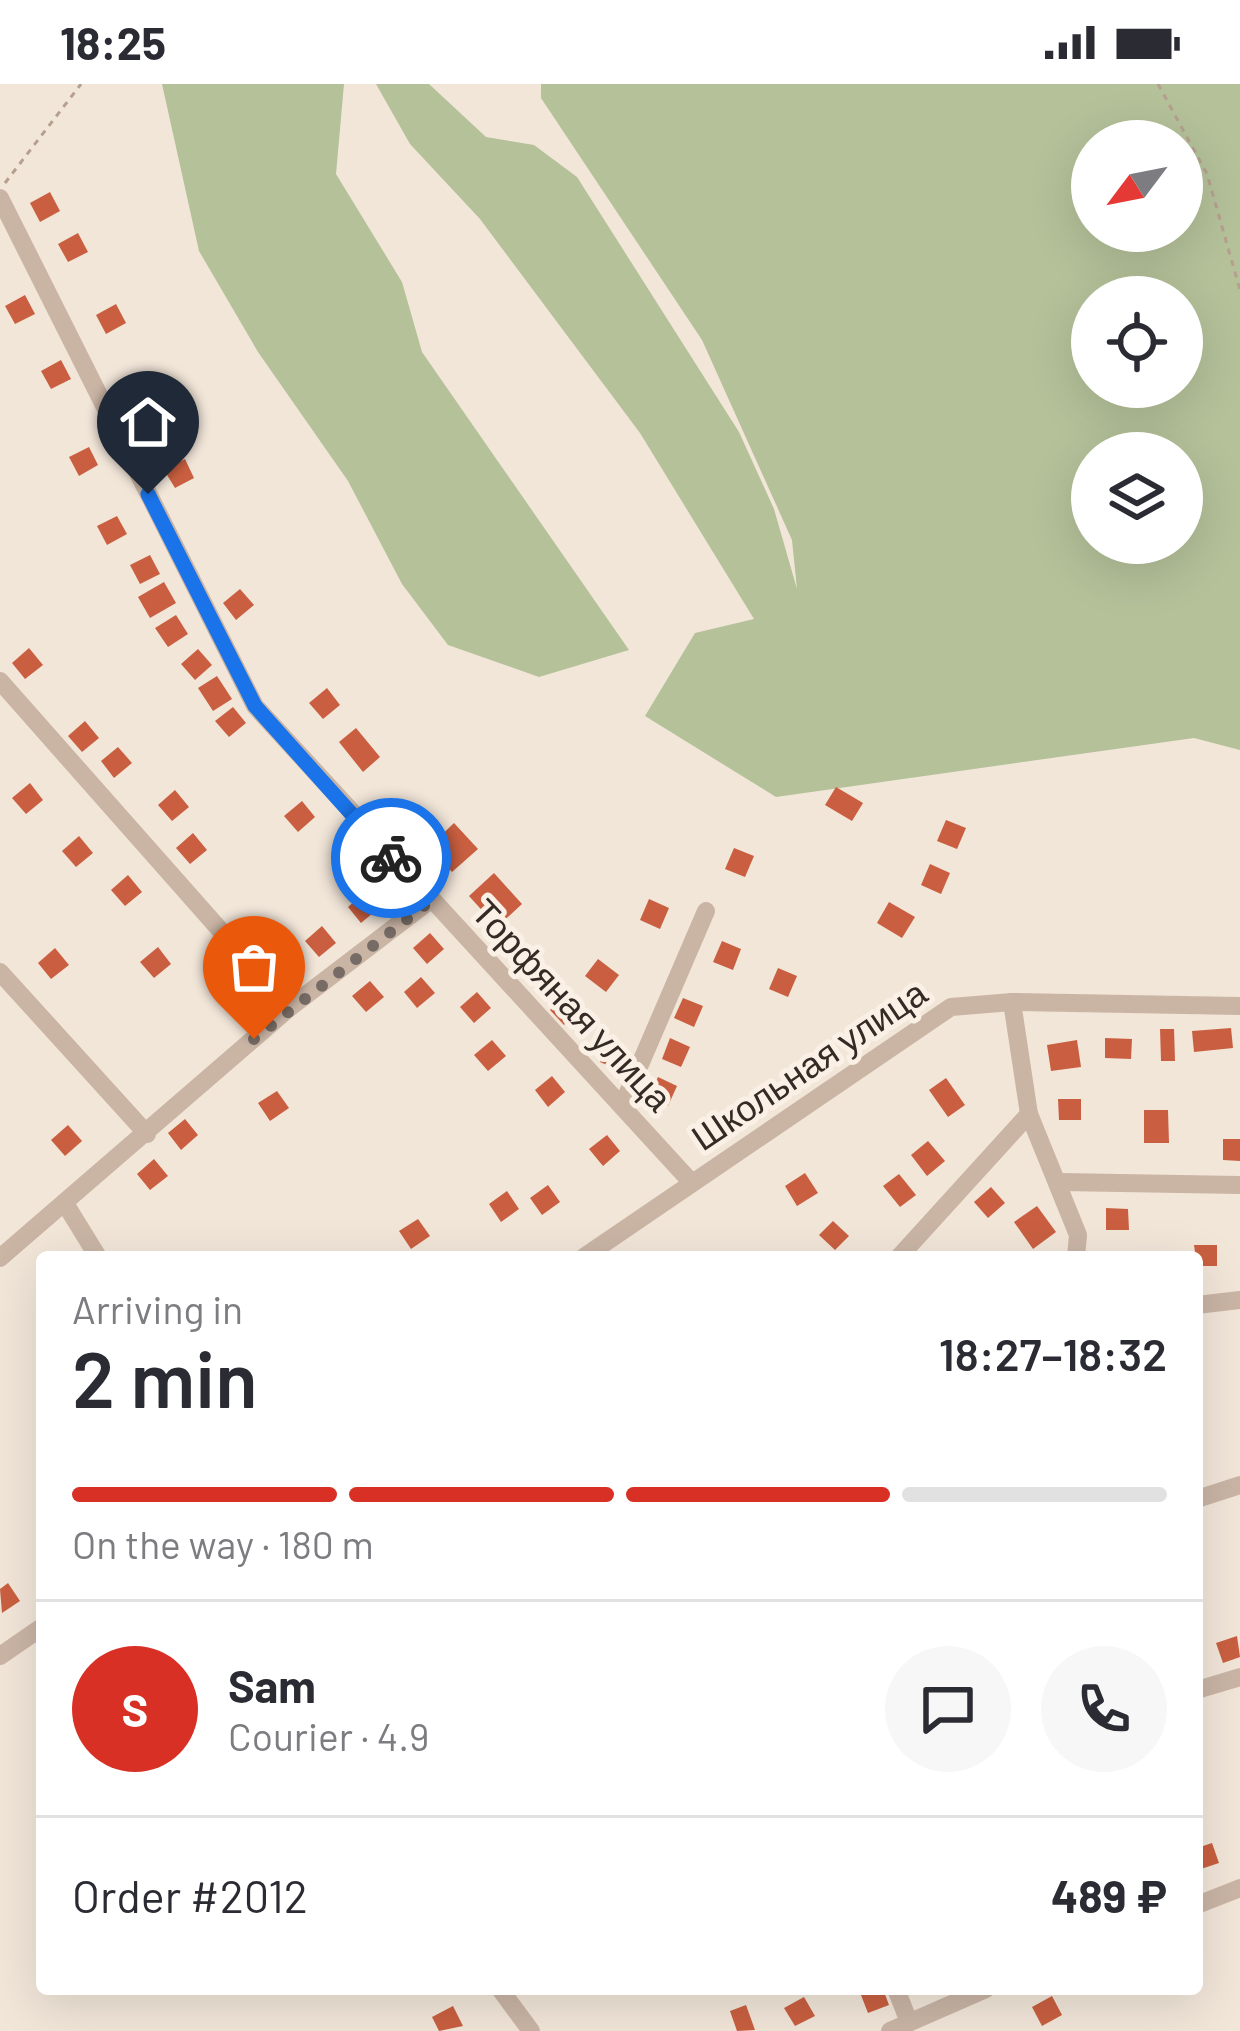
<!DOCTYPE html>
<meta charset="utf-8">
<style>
:root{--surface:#fff;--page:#f7f7f7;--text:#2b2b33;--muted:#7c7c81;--line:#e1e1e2;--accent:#d93025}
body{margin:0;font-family:Barlow,sans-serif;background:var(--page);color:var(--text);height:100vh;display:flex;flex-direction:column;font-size:45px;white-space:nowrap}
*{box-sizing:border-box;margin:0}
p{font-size:39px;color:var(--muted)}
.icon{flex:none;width:66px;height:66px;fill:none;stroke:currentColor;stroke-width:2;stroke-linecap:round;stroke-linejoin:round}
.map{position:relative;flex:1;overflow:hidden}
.sheet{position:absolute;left:36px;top:1167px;width:1167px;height:744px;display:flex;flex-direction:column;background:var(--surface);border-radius:12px;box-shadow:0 12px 48px #0002}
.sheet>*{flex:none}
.needle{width:78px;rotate:238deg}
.buttons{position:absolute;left:1071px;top:36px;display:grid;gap:24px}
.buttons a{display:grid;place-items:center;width:132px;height:132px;border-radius:50%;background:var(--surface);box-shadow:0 12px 48px #0002;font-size:60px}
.pin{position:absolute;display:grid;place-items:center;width:102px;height:102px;color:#fff;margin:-123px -51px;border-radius:50% 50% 50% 0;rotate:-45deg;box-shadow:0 0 12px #0007}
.pin .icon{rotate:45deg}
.courier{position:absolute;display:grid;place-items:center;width:120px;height:120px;margin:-60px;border:9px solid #1a73e8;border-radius:50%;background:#fff;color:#222;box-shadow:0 3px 15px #0007}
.headline em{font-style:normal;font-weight:600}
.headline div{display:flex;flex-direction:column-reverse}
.headline{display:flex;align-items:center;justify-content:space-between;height:204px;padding:0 36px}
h1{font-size:78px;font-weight:600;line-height:90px}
.bar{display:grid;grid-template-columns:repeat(4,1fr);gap:18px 12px;align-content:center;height:144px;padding:0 36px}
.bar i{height:15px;border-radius:9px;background:var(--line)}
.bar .selected{background:var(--accent)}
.bar p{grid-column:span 4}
.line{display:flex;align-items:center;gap:30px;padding:0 36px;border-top:3px solid var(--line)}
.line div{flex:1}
.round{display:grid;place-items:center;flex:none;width:126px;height:126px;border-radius:63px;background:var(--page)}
.status{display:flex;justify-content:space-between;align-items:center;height:84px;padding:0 60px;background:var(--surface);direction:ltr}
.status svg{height:33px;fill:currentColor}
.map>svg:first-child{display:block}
</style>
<div class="status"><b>18:25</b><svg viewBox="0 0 49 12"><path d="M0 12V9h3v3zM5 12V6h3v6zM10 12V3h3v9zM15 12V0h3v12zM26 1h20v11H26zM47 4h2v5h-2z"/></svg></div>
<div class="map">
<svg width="1240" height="1947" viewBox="0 0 1240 1947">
<rect width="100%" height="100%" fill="#f2e6d9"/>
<g fill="#b4c199" fill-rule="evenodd">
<path d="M162,0H344L336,90L402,198L422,268L629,566L539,593L448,561L402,500L348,397L258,268L199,167Z"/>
<path d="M376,0H429L486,53L534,61L577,93L739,348L774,425L797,505L792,456L702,256L541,14V0H1240V666L1194,654L776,713L645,632L695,549L754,535L640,349L480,135L410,60ZM1092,57H1182V147H1092ZM1092,213H1182V303H1092ZM1092,369H1182V459H1092Z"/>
</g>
<g fill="#c95f40">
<path d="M50,108L60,127L40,138L30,119Z"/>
<path d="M78,149L88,168L68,178L58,160Z"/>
<path d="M25,211L35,230L15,240L5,222Z"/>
<path d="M116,220L126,239L106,250L96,231Z"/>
<path d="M61,276L71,295L51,305L41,287Z"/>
<path d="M164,336L174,355L154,365L144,346Z"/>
<path d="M89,363L98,381L79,392L69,373Z"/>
<path d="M185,375L194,394L175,404L164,386Z"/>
<path d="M117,432L127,450L107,461L97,442Z"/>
<path d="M150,471L160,490L140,500L130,481Z"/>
<path d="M164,498L176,519L150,534L138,513Z"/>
<path d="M240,505L254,521L236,536L223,519Z"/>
<path d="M176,531L188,550L168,563L155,544Z"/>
<path d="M29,564L43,581L25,595L12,579Z"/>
<path d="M198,565L212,581L195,596L181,580Z"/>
<path d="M217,592L232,615L213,627L198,604Z"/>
<path d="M327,604L340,621L323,635L309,619Z"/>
<path d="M233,623L246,639L229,653L215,637Z"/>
<path d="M85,637L99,654L82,668L68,652Z"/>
<path d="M356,644L380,673L363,688L339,658Z"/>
<path d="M118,663L132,679L114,694L101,677Z"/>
<path d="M30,699L43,716L26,730L12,714Z"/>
<path d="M836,703L863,719L852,737L825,721Z"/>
<path d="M175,706L189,723L172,737L158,721Z"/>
<path d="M302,717L315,733L298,748L284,732Z"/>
<path d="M410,722L424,738L406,752L393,736Z"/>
<path d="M946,736L966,744L957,765L937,757Z"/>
<path d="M454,739L478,765L452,788L429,763Z"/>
<path d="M193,749L207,766L190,780L176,764Z"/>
<path d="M79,752L93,769L76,783L62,767Z"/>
<path d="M734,764L754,772L745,793L725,785Z"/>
<path d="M930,780L950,789L941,810L921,801Z"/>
<path d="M494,789L522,820L497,843L469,812Z"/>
<path d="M128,791L142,808L125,822L111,806Z"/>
<path d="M365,808L379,824L361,839L348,823Z"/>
<path d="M649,815L669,824L660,845L640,836Z"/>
<path d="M889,818L915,833L902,854L877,839Z"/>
<path d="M322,842L336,859L319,873L305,857Z"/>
<path d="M430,849L444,865L427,880L413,864Z"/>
<path d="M722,857L741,865L733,886L713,878Z"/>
<path d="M158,863L171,880L154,894L140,878Z"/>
<path d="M55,864L69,881L51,895L38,879Z"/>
<path d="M292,866L305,883L288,897L274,881Z"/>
<path d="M598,875L619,891L606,908L585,892Z"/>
<path d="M778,884L797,892L788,913L769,905Z"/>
<path d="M421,893L435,909L417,924L404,908Z"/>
<path d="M370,897L384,913L366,928L352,912Z"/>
<path d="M477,908L491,924L474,939L460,923Z"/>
<path d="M565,911L579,926L564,941L550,926Z"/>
<path d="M683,914L703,922L694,943L674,934Z"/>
<path d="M1231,944L1233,964L1194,968L1192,947Z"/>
<path d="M1160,945H1174L1175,977H1161Z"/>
<path d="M670,954L690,963L681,983L662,975Z"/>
<path d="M1105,954L1132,955L1131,975L1105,974Z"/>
<path d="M492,956L506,972L488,987L474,971Z"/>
<path d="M1077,956L1081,983L1051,987L1047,961Z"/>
<path d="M609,957L628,965L619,986L600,978Z"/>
<path d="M552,992L565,1008L548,1023L535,1006Z"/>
<path d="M658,993L677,1002L668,1022L649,1014Z"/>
<path d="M946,994L965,1021L948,1033L929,1006Z"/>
<path d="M277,1007L289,1024L270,1037L258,1019Z"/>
<path d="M1058,1015H1081V1036H1059Z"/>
<path d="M1144,1026H1168L1169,1059H1144Z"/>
<path d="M185,1035L198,1051L181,1066L168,1049Z"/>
<path d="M68,1041L82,1057L65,1072L51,1056Z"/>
<path d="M607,1051L620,1067L603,1082L589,1065Z"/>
<path d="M1223,1055H1240V1077L1223,1076Z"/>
<path d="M928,1057L945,1077L927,1092L911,1071Z"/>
<path d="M154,1075L168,1092L150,1106L137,1090Z"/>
<path d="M805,1089L818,1109L797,1122L785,1102Z"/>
<path d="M899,1090L916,1111L900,1123L883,1102Z"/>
<path d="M548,1101L560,1118L542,1131L530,1114Z"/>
<path d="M991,1103L1005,1119L988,1134L974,1118Z"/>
<path d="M507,1107L519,1125L501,1138L489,1120Z"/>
<path d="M1037,1122L1056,1148L1033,1165L1014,1138Z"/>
<path d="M1106,1124L1128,1125L1129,1146H1106Z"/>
<path d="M418,1135L430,1152L411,1165L399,1147Z"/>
<path d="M833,1137L849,1152L835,1166L819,1151Z"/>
<path d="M1194,1161H1217V1182H1197Z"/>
<path d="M8,1499L20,1517L2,1529L0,1505Z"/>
<path d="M1237,1552L1240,1573L1223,1579L1216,1559Z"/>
<path d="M1212,1759L1219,1779L1198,1786L1197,1764Z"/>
<path d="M883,1905L889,1921L868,1929L859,1906Z"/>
<path d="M1052,1912L1062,1931L1042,1942L1032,1923Z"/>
<path d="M804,1913L815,1932L795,1942L784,1924Z"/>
<path d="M746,1921L755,1946L737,1947L730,1927Z"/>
<path d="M453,1922L463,1942L439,1947L432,1933Z"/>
</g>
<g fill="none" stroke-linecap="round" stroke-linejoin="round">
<g stroke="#b69f8f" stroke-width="3" stroke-dasharray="6 6" stroke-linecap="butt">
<path d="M1158,0L1207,90L1240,206"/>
<path d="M5,99L81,0"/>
</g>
<g stroke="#cab5a5" stroke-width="18">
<path d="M0,114L255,622L692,1099"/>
<path d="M0,597L289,924"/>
<path d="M0,888L147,1050"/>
<path d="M1012,918L1029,1030L1078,1151L1076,1173"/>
<path d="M623,1020L706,827"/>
<path d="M1060,1098L1240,1101"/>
<path d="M66,1121L98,1173"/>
<path d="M584,1173L951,923L1012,918L1240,922"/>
<path d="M899,1173L1029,1030"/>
<path d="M0,1174L289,924L429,817"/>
<path d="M1197,1221L1240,1216"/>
<path d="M1197,1415L1240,1401"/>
<path d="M0,1572L42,1543"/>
<path d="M1197,1606L1240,1593"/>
<path d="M1197,1821L1240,1804"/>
<path d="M500,1905L531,1947"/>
<path d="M896,1905L909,1938"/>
<path d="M890,1947L986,1905"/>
</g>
</g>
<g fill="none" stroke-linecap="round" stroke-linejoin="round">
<path stroke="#776c65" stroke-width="12" stroke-dasharray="0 21.6" d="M254,955L429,818L391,774"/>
<path stroke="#1a73e8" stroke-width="15" d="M148,410L255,622L391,774"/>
</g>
<g text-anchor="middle" stroke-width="10" stroke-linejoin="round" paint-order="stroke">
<g font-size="36" fill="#352b26" stroke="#faf0e5">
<text transform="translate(572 921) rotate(47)" y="13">Торфяная улица</text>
<text transform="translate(809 981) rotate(-34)" y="13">Школьная улица</text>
</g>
</g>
</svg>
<div class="buttons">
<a><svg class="needle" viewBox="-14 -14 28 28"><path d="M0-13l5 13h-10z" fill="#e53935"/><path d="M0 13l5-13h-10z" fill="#7c7c81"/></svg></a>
<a><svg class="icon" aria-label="locate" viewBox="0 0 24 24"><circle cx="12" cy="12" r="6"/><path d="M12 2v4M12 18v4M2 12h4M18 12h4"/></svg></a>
<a><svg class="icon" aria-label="layers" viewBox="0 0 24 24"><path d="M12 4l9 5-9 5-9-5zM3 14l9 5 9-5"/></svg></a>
</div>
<div class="pin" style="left:254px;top:955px;background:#ea580c"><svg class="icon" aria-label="bag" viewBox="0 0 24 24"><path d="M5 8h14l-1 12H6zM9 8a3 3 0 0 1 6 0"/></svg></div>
<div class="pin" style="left:148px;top:410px;background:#1f2937"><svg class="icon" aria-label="home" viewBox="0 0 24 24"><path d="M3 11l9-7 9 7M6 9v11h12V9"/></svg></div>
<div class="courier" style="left:391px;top:774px"><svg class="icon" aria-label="bike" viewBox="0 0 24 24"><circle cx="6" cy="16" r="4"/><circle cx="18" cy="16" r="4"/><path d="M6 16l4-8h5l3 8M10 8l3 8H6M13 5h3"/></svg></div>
<section class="sheet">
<div class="headline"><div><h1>2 min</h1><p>Arriving in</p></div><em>18:27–18:32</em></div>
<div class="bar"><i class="selected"></i><i class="selected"></i><i class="selected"></i><i></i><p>On the way · 180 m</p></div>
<div class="line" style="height:216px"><b class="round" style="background:var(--accent);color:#fff">S</b><div><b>Sam</b><p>Courier · 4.9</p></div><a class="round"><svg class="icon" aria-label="chat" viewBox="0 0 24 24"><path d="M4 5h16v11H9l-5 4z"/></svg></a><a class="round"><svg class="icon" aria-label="phone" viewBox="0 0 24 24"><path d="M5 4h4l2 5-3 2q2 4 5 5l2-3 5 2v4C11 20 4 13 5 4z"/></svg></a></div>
<div class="line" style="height:156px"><div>Order #2012</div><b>489 ₽</b></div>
</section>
</div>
